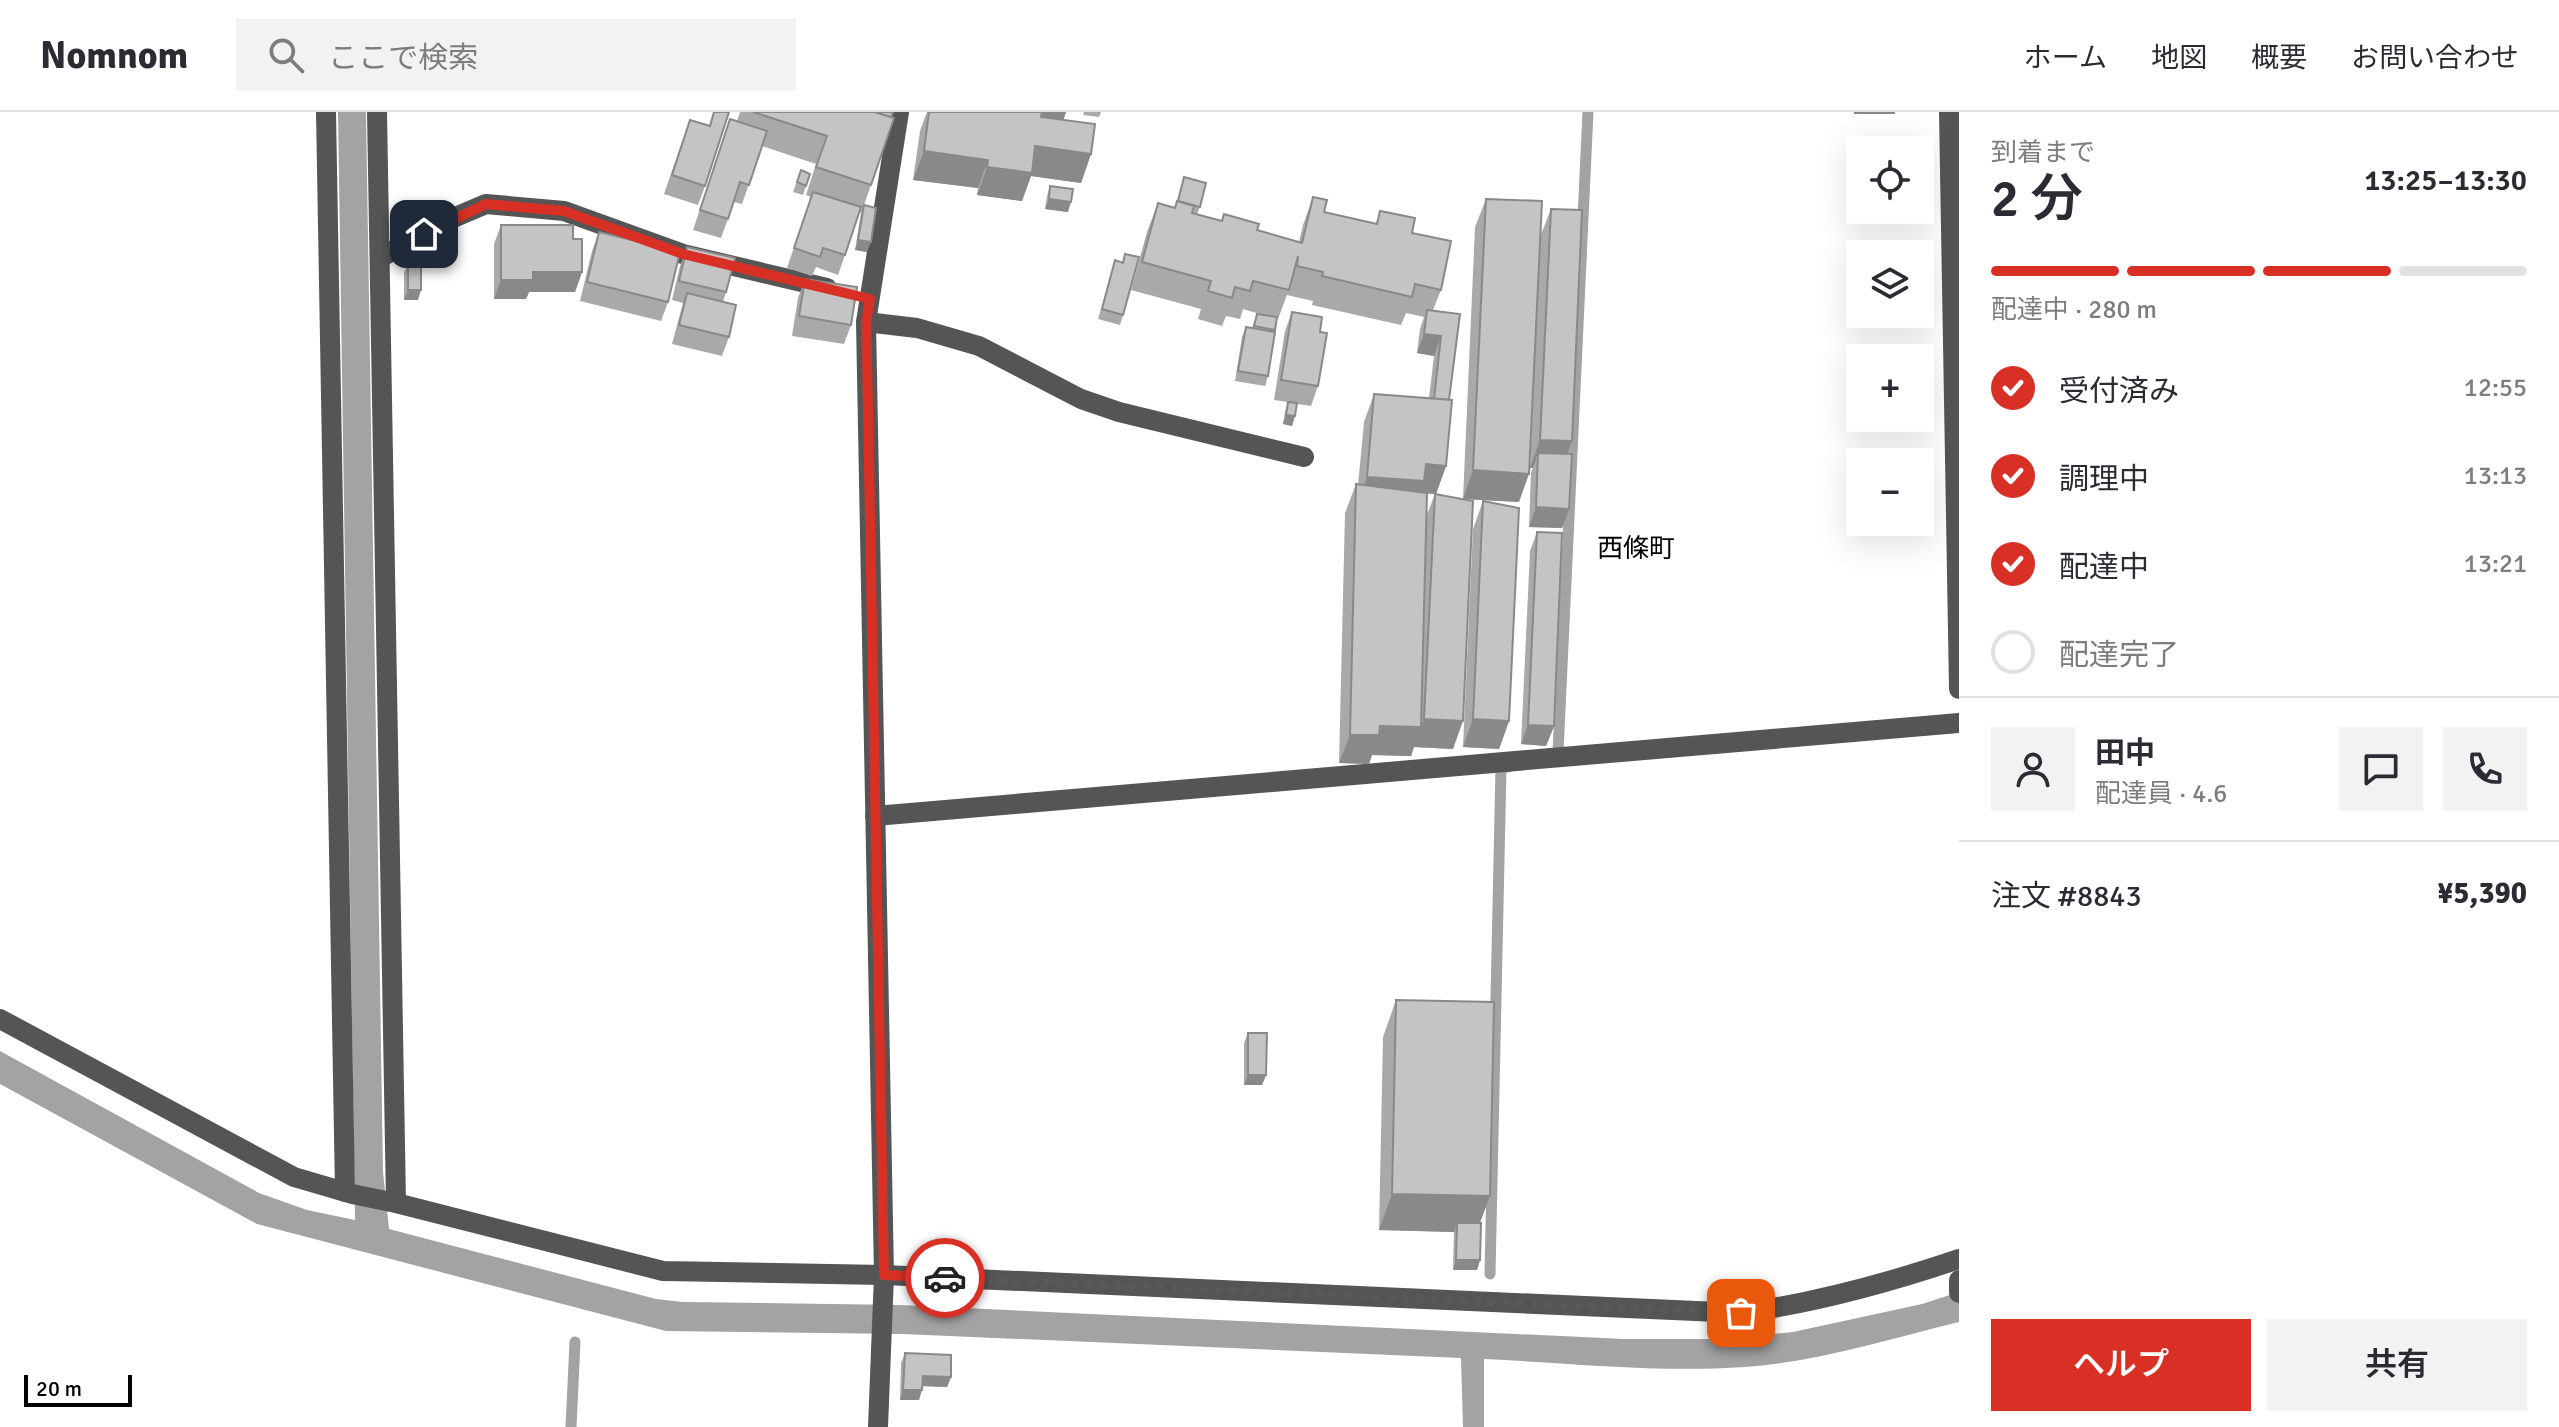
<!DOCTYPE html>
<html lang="ja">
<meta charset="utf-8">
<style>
:root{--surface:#fff;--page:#f2f2f3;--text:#2b2b33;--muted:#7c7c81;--line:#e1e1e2;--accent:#d93025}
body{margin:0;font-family:Signika,"Noto Sans JP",sans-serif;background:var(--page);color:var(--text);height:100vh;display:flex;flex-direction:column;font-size:30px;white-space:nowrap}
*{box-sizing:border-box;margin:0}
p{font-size:26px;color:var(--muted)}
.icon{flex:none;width:44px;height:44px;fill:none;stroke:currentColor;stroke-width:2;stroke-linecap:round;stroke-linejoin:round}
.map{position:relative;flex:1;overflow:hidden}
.sheet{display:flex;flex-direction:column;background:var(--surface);width:600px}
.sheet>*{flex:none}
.tools{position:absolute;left:1846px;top:24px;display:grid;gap:16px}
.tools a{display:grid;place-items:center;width:88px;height:88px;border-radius:0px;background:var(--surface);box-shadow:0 8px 32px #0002;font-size:40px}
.scale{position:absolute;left:24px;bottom:20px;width:108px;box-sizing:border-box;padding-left:8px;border:4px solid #000;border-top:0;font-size:22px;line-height:28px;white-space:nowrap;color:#000;-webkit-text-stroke:6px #fff;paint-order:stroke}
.pin{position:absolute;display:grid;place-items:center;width:68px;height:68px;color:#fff;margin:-34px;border-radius:16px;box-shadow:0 4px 12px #0006}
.courier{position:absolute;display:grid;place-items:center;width:80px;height:80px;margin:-40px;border:6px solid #d93025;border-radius:50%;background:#fff;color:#222;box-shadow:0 2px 10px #0007}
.summary em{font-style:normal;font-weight:600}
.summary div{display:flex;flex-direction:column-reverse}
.summary{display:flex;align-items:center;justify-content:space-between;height:136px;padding:0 32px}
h1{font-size:52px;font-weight:600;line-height:60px}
.bar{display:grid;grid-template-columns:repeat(4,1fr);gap:12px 8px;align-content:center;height:96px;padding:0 32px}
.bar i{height:10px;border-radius:6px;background:var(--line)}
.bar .active{background:var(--accent)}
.bar p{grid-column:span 4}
.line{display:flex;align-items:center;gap:20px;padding:0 32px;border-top:2px solid var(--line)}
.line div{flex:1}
.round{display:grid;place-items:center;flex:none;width:84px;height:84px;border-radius:0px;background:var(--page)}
ol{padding:0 32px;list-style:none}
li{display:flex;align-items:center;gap:24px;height:88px}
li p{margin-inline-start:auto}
li .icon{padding:8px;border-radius:50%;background:var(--accent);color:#fff;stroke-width:4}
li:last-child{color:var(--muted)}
li i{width:44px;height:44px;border:4px solid var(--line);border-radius:50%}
.action{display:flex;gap:16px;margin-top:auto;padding:16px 32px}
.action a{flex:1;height:92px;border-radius:0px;background:var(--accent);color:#fff;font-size:32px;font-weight:600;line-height:92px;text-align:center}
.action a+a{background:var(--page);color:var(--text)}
header{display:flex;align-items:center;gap:48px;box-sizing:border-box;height:112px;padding:0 40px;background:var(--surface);border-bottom:2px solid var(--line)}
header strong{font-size:38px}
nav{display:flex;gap:44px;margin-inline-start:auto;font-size:28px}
.search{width:560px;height:72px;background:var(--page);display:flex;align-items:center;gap:20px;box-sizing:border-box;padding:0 28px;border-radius:0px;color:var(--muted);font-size:30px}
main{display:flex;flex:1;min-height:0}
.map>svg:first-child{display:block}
</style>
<header>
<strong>Nomnom</strong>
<div class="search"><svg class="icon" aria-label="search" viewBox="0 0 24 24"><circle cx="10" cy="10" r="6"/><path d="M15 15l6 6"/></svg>ここで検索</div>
<nav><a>ホーム</a><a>地図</a><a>概要</a><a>お問い合わせ</a></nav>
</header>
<main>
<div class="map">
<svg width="1959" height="1315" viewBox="0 0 1959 1315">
<rect width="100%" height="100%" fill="#fff"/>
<path fill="#a3a3a3" d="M338,0H366L383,1060L389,1117L656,1187L683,1190L900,1193L1624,1227H1718L1793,1220L1922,1192L1959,1180V1210C1889,1227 1817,1250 1745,1255C1658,1261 1570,1251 1484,1247V1315H1463L1461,1246L903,1222L666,1219L257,1112L0,972V939L259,1081L307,1098L355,1108Z"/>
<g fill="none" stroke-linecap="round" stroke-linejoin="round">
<g stroke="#a3a3a3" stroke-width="11">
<path d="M1558,640L1588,0"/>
<path d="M1490,1162L1501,656L1508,655"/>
<path d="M571,1315L575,1230"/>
</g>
<g stroke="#555" stroke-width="20">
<path d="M326,0L345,1080"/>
<path d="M377,0L396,1091"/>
<path d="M1949,0L1959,577"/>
<path d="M380,146L446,109L486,92L564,99L683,142L827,176"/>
<path d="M866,210L917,216L979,234L1081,287L1119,300L1304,345"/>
<path d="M875,704L1959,611"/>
<path d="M0,907L294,1065L352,1082L396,1091L663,1159L884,1163L1741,1201C1815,1191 1888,1171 1959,1147"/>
<path d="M1959,1168V1181"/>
<path d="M878,1315L884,1163L866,210L899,0"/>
</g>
</g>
<g fill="#a9a9a9">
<path d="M714,0L705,74L698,93L664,82L683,27L709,14Z"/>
<path d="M740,0H893L871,73L864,93L867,140L855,138L861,101L860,100L838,163L816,155L812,164L787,156L811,85L806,83L816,52L762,34L742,92L734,90L721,126L693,118L730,7L737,9Z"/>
<path d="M927,0H1066L1063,8L1091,42L1081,71L1031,64L1022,89L977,83L978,76L913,68L920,19Z"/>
<path d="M1084,0H1101L1099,5L1083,3Z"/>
<path d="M801,58L810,62L803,83L793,80Z"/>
<path d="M1184,65L1200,95L1197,102L1299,130L1303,113L1313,85L1324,100L1376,112L1380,99L1412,121L1441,178L1433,198L1460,202L1449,288L1446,354L1436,382L1427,381L1426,405L1435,382L1453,637L1414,635L1411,644L1372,643L1369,652L1339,651L1345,401L1356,372L1358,373L1364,310L1374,282L1429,286L1434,244L1417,241L1420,217L1424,205L1406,201L1401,213L1312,193L1313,189L1287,183L1278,207L1277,206L1268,264L1265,274L1235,269L1242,225L1246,215L1252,216L1257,202L1263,203L1243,197L1240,207L1226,204L1222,214L1198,207L1201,197L1131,178L1147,120L1158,91L1175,96Z"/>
<path d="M1050,74L1068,100L1045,97L1047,84Z"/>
<path d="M1486,87L1519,390L1463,387L1475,115Z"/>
<path d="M1551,97L1569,397L1562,416L1529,415L1531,360L1533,356H1530L1540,125Z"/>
<path d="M501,113L573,127L582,160L575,180H529L526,187H494V132Z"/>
<path d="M599,120L668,190L661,209L580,189L592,139Z"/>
<path d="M687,135L726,180L723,190L729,225L722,244L672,232L683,191L672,188L680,154Z"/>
<path d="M1125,142L1123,203L1120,213L1098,207L1115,148L1122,151Z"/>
<path d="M408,151L418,188H404V161Z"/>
<path d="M805,167L851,213L844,232L792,224L798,186Z"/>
<path d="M1292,200L1320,220L1318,274L1311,294L1297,292L1292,314L1283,312L1285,300L1288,290L1274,288L1285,219Z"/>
<path d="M1483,389L1509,609L1499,637L1463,635L1473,417Z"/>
<path d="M1537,420L1554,614L1546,634L1521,632L1530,439Z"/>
<path d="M1396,888L1490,1084L1480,1111V1148L1477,1158H1453L1454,1120L1379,1118L1383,925Z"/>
<path d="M1248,921L1266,963L1262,973H1244V931Z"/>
<path d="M905,1241L951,1265L947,1275L922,1274L919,1288H900L901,1251Z"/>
</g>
<g fill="#898989">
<path d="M995,0H1066L1063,9Z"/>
<rect x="1854" y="0" width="41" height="2"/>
<path d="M1035,34L1091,42L1081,71L1031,64L1022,89L977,83L987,55Z"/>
<path d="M924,39L988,48L978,76L913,68Z"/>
<path d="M1049,87L1071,90L1068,100L1045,97Z"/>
<path d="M858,128L871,130L867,140L855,138Z"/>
<path d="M533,160H582L575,180H529L526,187H494L501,168Z"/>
<path d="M408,178H421L418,188H404Z"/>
<path d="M1424,222L1441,224L1434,244L1417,241Z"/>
<path d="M1286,303L1295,304L1292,314L1283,312Z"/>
<path d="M1540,328L1572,329L1561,357L1538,341L1533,356H1530Z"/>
<path d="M1426,352L1446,354L1436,382L1420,381L1357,393L1367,365Z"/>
<path d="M1473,358L1529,362L1519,390L1463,387Z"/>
<path d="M1536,395L1569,397L1562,416L1529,415Z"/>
<path d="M1424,607L1463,609L1453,637L1414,635L1411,644L1372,643L1369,652L1339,651L1350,623L1380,614L1421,615Z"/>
<path d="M1473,607L1509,609L1499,637L1463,635Z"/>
<path d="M1528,613L1554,614L1546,634L1521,632Z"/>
<path d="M1248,963H1266L1262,973H1244Z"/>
<path d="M1392,1082L1490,1084L1476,1120L1457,1111L1454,1120L1379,1118Z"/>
<path d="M1456,1148H1480L1477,1158H1453Z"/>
<path d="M923,1264L951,1265L947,1275L919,1274Z"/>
<path d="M903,1278H922L919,1288H900Z"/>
</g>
<g fill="#c4c4c4" stroke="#898989" stroke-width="2">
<path d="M714,0H729L705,74L672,63L690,8L710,14Z"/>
<path d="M753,0H875L894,6L871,73L816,55L827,24Z"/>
<path d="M875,0H893L891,5Z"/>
<path d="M929,0H1042L1041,5L1095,12L1091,42L1035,34L1032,61L987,55L988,48L924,39Z"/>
<path d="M730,7L767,19L749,73L740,70L728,107L700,98Z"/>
<path d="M801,58L810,62L806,74L797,70Z"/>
<path d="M1184,65L1206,71L1200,95L1178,89Z"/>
<path d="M1050,74L1073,77L1071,90L1049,87Z"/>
<path d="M813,80L861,95L845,143L823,136L820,145L794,136Z"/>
<path d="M1313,85L1327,88L1324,100L1377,112L1380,99L1415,106L1412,121L1451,129L1441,178L1415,172L1412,185L1322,164L1323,160L1297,154L1298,144L1289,178L1253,169L1250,179L1235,175L1232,186L1208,179L1211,169L1142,150L1158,91L1175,96L1177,89L1194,94L1192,101L1222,109L1224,102L1259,112L1257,118L1302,131Z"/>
<path d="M1486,87L1542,89L1529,362L1473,358Z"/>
<path d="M864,93L876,96L871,130L858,128Z"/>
<path d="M1551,97L1582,98L1572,329L1540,328Z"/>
<path d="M501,113H573V127H582V160H533V168H501Z"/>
<path d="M599,120L680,140L668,190L587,170Z"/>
<path d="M687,135L735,146L726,180L679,169Z"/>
<path d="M1125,142L1139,145L1123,203L1102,197L1115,148L1123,151Z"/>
<rect x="408" y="151" width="13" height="27"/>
<path d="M805,167L857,175L851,213L799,204Z"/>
<path d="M687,181L736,193L729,225L679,213Z"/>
<path d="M1427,198L1460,202L1449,288L1434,287L1441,224L1424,222Z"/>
<path d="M1292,200L1322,205L1320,220L1327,221L1318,274L1281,268Z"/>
<path d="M1257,202L1277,205L1275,218L1254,214Z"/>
<path d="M1246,215L1275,220L1268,264L1238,259Z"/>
<path d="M1374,282L1452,288L1446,354L1426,352L1424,369L1367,365Z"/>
<path d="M1288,290L1297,291L1295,304L1286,303Z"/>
<path d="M1538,341L1572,342L1569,397L1536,395Z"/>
<path d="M1356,372L1427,381L1421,615L1380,614L1379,623H1350Z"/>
<path d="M1435,382L1473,389L1463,609L1424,607Z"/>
<path d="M1483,389L1519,396L1509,609L1473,607Z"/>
<path d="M1537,420L1562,421L1554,614L1528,613Z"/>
<path d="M1396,888L1494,890L1490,1084L1392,1082Z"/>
<path d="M1248,921H1267L1266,963H1248Z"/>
<path d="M1457,1111H1481L1480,1148H1456Z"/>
<path d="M905,1241L951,1243V1265L923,1264L922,1278H903Z"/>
</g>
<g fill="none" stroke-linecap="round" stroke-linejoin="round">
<path stroke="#595959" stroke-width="8" stroke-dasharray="0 14.4" d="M945,1166L1741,1201"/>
<path stroke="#d93025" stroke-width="10" d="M424,122L486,92L564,99L683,142L870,187L866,210L867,245L884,1163L945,1166"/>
</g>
<g text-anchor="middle" stroke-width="6" stroke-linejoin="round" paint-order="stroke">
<g font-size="26" fill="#000" stroke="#fff">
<text x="1636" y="445">西條町</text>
</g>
</g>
</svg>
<div class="tools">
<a><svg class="icon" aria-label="locate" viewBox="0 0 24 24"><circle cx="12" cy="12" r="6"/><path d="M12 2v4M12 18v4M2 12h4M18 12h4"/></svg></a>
<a><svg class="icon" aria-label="layers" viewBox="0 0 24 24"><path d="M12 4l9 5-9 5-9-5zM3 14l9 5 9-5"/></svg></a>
<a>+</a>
<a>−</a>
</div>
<div class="scale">20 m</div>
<div class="pin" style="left:1741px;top:1201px;background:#ea580c"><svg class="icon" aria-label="bag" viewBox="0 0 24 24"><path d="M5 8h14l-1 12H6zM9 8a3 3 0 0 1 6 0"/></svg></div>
<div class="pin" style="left:424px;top:122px;background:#1f2937"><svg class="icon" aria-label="home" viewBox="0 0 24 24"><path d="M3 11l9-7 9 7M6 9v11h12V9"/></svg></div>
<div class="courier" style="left:945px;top:1166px"><svg class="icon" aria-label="car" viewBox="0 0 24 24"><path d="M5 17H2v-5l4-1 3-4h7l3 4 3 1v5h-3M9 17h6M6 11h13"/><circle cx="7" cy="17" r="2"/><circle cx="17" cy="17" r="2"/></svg></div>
</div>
<section class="sheet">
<div class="summary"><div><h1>2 分</h1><p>到着まで</p></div><em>13:25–13:30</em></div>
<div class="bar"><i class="active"></i><i class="active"></i><i class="active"></i><i></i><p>配達中 · 280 m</p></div>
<ol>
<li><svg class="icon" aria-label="check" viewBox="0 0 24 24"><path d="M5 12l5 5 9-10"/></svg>受付済み<p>12:55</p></li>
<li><svg class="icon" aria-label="check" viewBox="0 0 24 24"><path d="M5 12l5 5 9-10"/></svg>調理中<p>13:13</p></li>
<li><svg class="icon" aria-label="check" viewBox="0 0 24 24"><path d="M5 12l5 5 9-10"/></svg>配達中<p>13:21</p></li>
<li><i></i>配達完了</li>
</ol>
<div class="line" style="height:144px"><a class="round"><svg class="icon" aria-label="person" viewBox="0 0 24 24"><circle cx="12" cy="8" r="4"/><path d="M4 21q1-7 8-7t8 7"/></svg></a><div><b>田中</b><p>配達員 · 4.6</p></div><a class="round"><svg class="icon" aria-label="chat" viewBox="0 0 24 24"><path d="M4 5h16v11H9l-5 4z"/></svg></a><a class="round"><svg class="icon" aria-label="phone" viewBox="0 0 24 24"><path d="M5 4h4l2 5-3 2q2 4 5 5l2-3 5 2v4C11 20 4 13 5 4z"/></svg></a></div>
<div class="line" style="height:104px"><div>注文 #8843</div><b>¥5,390</b></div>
<div class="action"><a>ヘルプ</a><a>共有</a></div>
</section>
</main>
